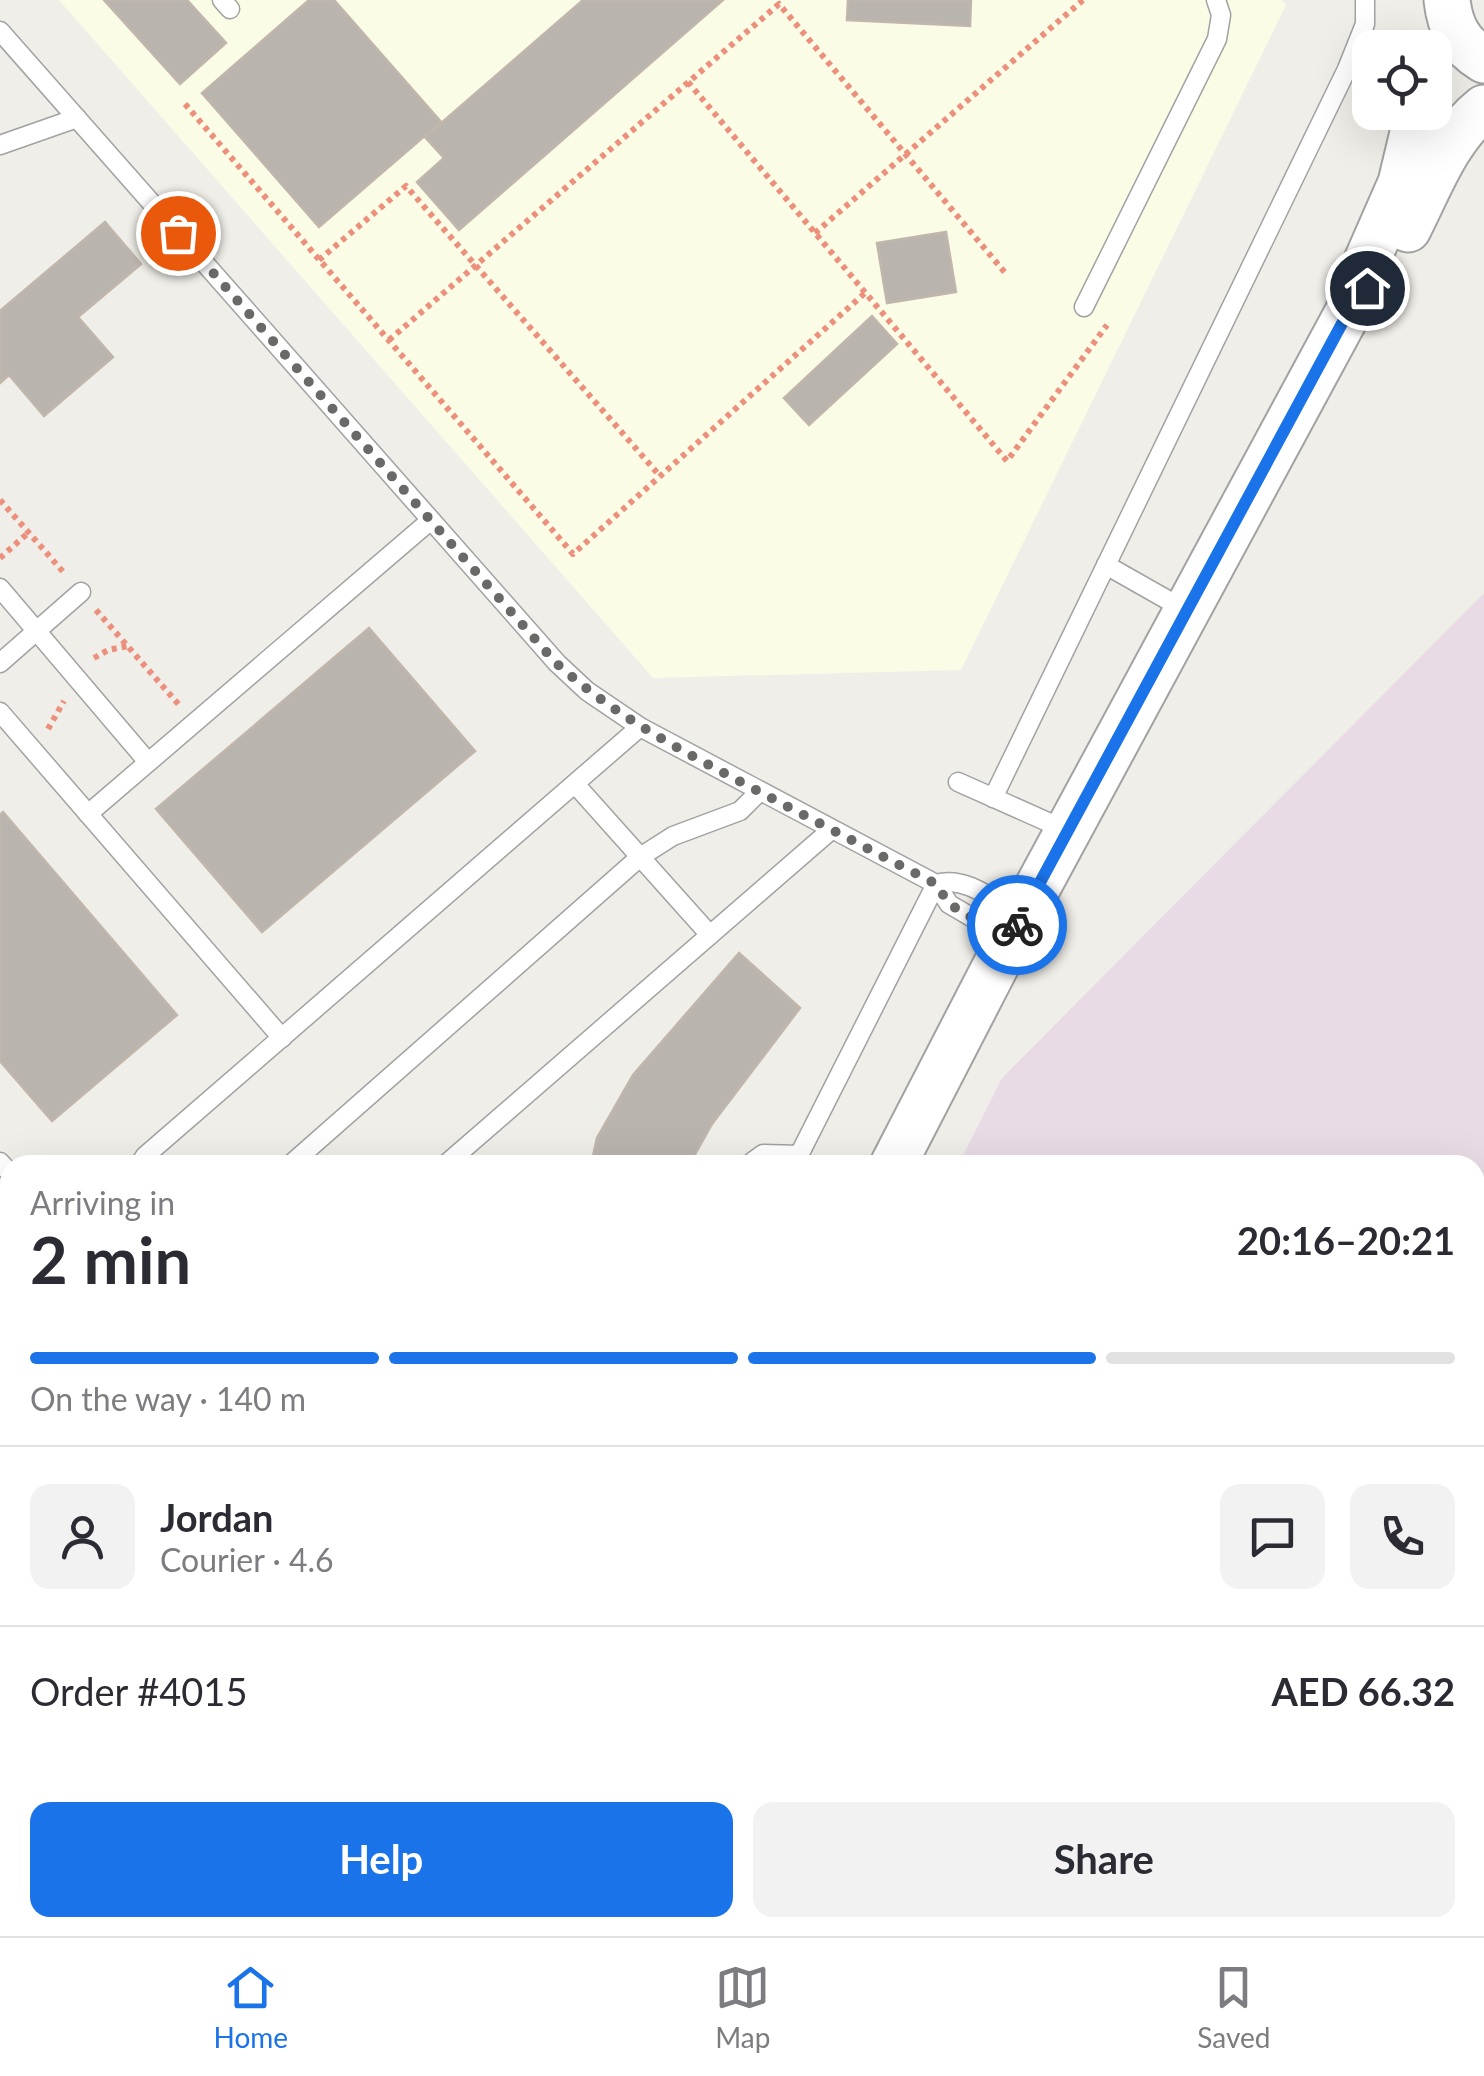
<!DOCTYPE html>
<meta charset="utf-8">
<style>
:root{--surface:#fff;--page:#f2f2f3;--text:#2b2b33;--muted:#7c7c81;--line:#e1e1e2;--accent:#1a73e8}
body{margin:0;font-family:Lato,sans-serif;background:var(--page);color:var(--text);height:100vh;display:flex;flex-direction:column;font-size:38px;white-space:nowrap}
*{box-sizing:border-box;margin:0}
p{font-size:32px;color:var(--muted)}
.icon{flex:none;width:55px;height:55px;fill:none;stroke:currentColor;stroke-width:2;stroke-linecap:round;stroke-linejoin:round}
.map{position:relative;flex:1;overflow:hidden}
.drawer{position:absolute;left:0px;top:1155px;width:1485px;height:782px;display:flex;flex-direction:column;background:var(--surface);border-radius:30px 30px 0 0;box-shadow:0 10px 40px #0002}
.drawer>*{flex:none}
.buttons{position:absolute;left:1352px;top:30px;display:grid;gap:20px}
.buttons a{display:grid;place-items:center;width:100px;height:100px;border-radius:20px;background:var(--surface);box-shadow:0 10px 40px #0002;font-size:50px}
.pin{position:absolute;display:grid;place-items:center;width:85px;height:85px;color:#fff;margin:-42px;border:5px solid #fff;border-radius:50%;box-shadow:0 2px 10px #0007}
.courier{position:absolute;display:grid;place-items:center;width:100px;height:100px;margin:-50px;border:8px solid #1a73e8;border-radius:50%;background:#fff;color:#222;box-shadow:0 2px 12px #0007}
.summary em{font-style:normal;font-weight:700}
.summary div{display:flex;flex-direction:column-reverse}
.summary{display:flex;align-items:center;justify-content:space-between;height:170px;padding:0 30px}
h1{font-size:65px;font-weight:700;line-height:75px}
.bar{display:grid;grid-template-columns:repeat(4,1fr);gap:15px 10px;align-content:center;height:120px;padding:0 30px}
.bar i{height:12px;border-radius:8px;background:var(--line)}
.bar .on{background:var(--accent)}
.bar p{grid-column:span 4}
.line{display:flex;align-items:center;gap:25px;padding:0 30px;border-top:2px solid var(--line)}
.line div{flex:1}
.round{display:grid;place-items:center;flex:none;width:105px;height:105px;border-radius:20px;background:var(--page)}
.cta{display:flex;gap:20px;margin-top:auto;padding:20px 30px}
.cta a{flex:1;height:115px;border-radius:20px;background:var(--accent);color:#fff;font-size:40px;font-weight:700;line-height:115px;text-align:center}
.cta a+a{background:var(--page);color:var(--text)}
.dock{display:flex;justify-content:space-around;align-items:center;height:140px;border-top:2px solid var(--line);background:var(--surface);font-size:28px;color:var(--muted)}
.dock a{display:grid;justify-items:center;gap:5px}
.dock .on{color:var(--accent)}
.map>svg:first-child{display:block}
</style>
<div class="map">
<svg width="1484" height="1936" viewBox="0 0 1484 1936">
<rect width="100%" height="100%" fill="#f0eee8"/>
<path fill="#e8dbe5" d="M1484,593V1869H1475V1165H958L1002,1078Z"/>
<path fill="#fbfce5" d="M59,0H1281L1286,5L961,670L653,678Z"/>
<g fill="#b9b4ae" stroke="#c0b6ac" stroke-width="2.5">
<path d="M104,0H187L226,43L180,84Z"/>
<path d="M309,0H334L441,122L319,227L202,93Z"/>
<path d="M583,0H723L459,230L417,182L444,158L425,137Z"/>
<path d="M848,0H971L970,26L847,20Z"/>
<path d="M105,222L141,264L78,317L113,357L44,416L9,375L0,383V311Z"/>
<path d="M946,232L956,292L887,303L877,243Z"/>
<path d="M872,316L897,344L809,425L784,398Z"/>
<path d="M369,628L475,751L262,932L156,809Z"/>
<path d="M3,812L177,1015L52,1121L0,1061V815Z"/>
<path d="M739,953L800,1008L712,1124L689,1165H591L597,1138L633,1075Z"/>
</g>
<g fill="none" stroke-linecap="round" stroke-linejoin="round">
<g stroke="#a2a2a2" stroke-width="21">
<g id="service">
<path d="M222,0L230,9"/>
<path d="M0,31L557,663L587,691L640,727L936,884L949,904L1007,938"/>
<path d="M0,145L77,118"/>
<path d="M1084,307L1217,39L1221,15L1216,0"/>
<path d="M1106,565L1187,611"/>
<path d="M0,588L148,762"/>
<path d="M0,663L81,592"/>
<path d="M0,712L282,1038"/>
<path d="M958,782L1068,831"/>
<path d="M575,784L710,935"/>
<path d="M993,798L1347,69L1365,24V0"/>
<path d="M88,814L431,520"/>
<path d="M936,884C966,875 995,901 1020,916"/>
<path d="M0,1162L10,1173"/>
<path d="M139,1165L145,1156L640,727"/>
<path d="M290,1165L640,857L673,836L740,811L759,792"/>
<path d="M445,1165L831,830"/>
<path d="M748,1165L763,1154L800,1155"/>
<path d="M794,1165L936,884"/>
</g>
</g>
<g stroke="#a2a2a2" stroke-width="49">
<g id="tertiary">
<path d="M1447,0C1450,28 1460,45 1484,60"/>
<path d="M1408,229C1429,188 1447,137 1484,108"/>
<path d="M893,1165L1009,940L1359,292L1362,272L1401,183L1418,112"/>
<path d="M496,1936L501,1928"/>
</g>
</g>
<g stroke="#ec907d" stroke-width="6" stroke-dasharray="5 5" stroke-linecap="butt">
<path d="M688,82L1007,461L1107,325"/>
<path d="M185,104L573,554L865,293"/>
<path d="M815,233L1083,0"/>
<path d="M319,260L406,186L660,476"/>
<path d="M389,340L779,4L1007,275"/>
<path d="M0,500L65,574"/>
<path d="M0,558L28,533"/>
<path d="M96,610L180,706"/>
<path d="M94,658L108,650L128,646"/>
<path d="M48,729L64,701"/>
</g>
<use href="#service" stroke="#fff" stroke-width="18"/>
<use href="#tertiary" stroke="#fff" stroke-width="45"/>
</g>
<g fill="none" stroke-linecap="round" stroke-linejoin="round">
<path stroke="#696967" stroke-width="10" stroke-dasharray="0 18" d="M178,233L556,663C617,718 686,753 758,791C817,822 876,853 936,884L949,904L1009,940L1017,925"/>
<path stroke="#1a73e8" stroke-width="12" d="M1017,925L1359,292L1367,288"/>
</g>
</svg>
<div class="buttons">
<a><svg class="icon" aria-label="locate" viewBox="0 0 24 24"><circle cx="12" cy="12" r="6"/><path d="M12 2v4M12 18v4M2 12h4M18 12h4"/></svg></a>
</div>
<div class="pin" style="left:178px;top:233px;background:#ea580c"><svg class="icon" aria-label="bag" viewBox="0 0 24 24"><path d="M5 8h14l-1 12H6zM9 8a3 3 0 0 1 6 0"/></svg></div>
<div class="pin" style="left:1367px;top:288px;background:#1f2937"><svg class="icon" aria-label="home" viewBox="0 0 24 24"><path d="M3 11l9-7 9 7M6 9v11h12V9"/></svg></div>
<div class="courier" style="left:1017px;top:925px"><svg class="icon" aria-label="bike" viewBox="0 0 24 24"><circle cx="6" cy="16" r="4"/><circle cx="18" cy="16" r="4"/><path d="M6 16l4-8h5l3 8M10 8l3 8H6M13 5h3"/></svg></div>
<section class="drawer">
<div class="summary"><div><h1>2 min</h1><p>Arriving in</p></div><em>20:16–20:21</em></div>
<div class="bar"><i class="on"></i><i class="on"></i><i class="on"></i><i></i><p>On the way · 140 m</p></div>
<div class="line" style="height:180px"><a class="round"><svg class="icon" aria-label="person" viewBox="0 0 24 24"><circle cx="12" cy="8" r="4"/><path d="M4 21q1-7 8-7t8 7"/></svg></a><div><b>Jordan</b><p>Courier · 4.6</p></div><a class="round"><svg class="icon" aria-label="chat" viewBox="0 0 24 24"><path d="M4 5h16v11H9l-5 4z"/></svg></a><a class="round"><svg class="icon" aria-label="phone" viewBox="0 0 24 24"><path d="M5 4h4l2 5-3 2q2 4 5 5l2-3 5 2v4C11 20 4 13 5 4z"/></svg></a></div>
<div class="line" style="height:130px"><div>Order #4015</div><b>AED 66.32</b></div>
<div class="cta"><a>Help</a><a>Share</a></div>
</section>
</div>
<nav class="dock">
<a class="on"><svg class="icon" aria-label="home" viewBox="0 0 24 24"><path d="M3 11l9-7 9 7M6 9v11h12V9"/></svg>Home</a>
<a><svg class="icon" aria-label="map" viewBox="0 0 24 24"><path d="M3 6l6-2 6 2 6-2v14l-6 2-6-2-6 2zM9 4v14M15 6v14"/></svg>Map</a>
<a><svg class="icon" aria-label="saved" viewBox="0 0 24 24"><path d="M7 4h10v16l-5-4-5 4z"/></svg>Saved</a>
</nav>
